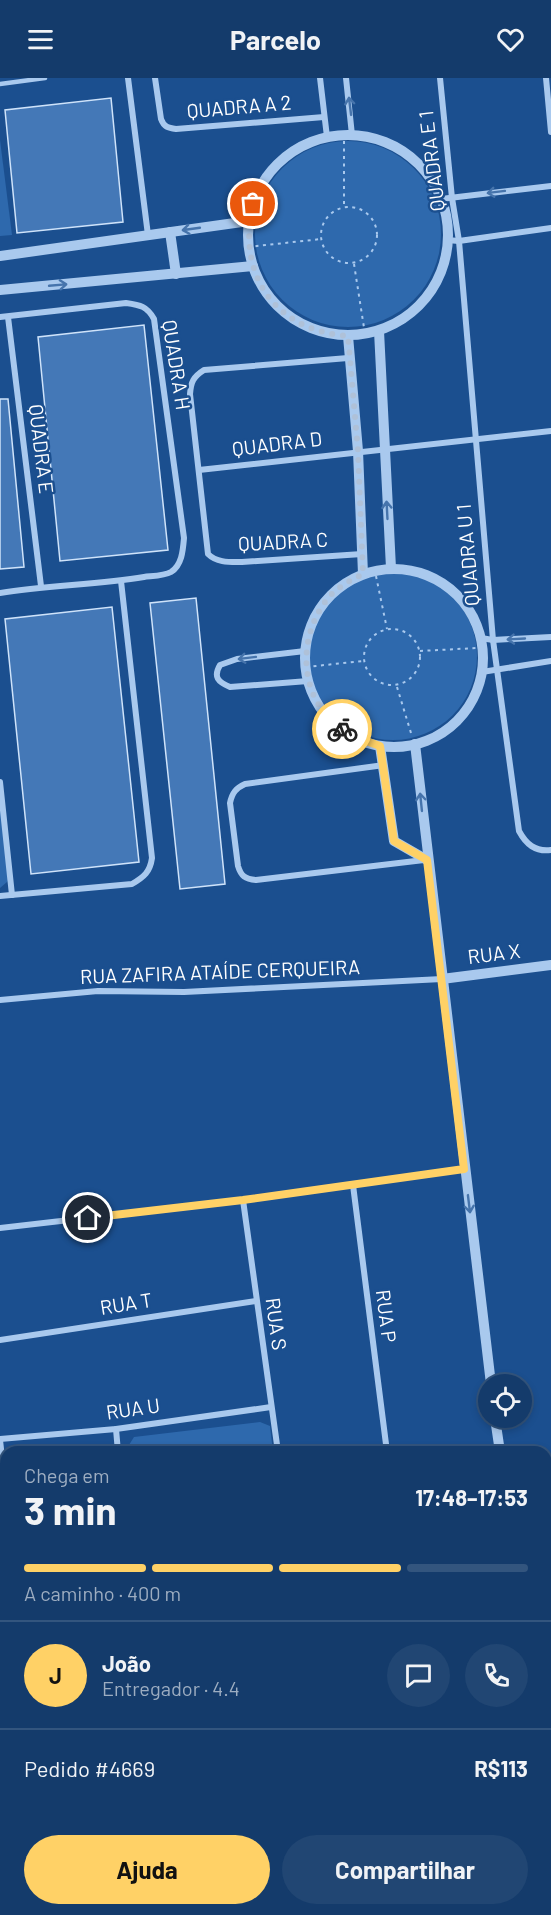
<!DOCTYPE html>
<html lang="pt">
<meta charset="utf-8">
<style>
:root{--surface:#143b6b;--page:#214673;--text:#f1f3f6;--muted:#9dadc1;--line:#33557e;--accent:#ffd166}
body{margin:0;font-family:Barlow,sans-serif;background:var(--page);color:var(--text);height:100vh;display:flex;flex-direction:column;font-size:22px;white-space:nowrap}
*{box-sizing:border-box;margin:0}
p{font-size:20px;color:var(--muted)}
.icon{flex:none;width:33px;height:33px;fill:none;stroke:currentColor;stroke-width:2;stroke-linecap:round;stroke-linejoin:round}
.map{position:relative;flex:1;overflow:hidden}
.details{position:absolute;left:0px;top:1368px;width:552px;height:470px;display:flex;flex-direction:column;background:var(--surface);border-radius:18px 18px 0 0;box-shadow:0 3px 9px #0003,0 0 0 2px var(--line)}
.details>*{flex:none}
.fabs{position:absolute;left:478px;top:1296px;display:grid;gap:12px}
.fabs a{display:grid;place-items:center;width:54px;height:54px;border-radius:50%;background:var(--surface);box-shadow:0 3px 9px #0003,0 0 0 2px var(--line);font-size:30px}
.pin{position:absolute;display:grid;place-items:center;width:51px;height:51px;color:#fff;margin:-26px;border:3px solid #fff;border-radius:50%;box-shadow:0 2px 6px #0007}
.courier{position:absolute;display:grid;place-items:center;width:60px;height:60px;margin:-30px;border:4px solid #ffd166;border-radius:50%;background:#fff;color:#222;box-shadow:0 2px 8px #0007}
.headline em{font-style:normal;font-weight:700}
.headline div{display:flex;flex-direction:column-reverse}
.headline{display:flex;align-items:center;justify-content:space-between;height:102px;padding:0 24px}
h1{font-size:39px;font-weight:700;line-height:45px}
.bar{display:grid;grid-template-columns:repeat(4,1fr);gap:9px 6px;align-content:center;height:72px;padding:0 24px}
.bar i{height:8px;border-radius:4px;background:var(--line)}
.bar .active{background:var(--accent)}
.bar p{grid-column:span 4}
.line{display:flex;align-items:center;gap:15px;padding:0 24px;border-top:2px solid var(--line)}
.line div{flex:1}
.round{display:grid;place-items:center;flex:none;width:63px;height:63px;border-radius:32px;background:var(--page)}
.cta{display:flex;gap:12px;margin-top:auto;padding:12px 24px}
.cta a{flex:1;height:69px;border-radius:36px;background:var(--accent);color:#111;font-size:24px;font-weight:700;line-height:69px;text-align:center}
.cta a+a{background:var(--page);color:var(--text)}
header{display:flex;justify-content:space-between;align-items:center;height:78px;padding:0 24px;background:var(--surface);font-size:27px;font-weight:700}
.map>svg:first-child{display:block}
</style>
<header><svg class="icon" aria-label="menu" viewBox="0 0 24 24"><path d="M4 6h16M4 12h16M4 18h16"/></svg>Parcelo<svg class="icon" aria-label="heart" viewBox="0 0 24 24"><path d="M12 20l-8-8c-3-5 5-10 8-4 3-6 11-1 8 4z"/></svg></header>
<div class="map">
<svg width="551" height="1837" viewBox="0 0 551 1837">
<rect width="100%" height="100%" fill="#1b4f8f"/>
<g fill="#2e69ad">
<path d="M0,62L12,157L0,158Z"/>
<circle cx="348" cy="156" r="93"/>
<circle cx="393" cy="578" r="84"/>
<path d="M0,709L9,800L7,804L0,810Z"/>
<path d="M260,1344L270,1348L273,1374H130L129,1367L134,1359Z"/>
</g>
<g fill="#4478b7" stroke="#cfe3fa" stroke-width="1.5">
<path d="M111,20L123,144L17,155L5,32Z"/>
<path d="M144,247L168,472L60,483L38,259Z"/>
<path d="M0,321H8L24,489L0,491Z"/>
<path d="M196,520L225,806L180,811L150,525Z"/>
<path d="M112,529L139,784L31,796L5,541Z"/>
</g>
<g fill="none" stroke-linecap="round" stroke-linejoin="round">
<g stroke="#a9c9ee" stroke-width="2" stroke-dasharray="3 4.5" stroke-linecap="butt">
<path d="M344,63V129"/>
<circle cx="349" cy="157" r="28"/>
<path d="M248,169L321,161"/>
<path d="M354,186L365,256"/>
<path d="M376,498L387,551"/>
<circle cx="392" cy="579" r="28"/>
<path d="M420,573L477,570"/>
<path d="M306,589L363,583"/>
<path d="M397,609L411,655"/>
</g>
<g stroke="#a9c9ee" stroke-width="4.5">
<path d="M0,6L45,0"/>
<path d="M0,1776L6,1778"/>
</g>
<g stroke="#a9c9ee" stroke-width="6">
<path d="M128,0L148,157"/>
<path d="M155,0L161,41C164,49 168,50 176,51L324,39"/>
<path d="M320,0L327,59"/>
<path d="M346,0L352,57"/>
<path d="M440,0L452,120L459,163L493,562L519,753C526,766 535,774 551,772"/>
<path d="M546,0L551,54"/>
<path d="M441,121L551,108"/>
<path d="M447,162L459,163L551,150"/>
<path d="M0,239L126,225C140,227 147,228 154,241L184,460C183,472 182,487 171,494C164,498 151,498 144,499C96,507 48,507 0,515"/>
<path d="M8,239L41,508"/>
<path d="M348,280L204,292C193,299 191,304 190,316L208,476C217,485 230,484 242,484L362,476"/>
<path d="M199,392L551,353"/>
<path d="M481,560L493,562L551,559"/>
<path d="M305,573L237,581L220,587C213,599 218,604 230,609L308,603"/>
<path d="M482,594L551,583"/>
<path d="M384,687L245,706C236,710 232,715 230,725L238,788C241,798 245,801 256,802L424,782"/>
<path d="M0,704L12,817"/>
<path d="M0,818L132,806C144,799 150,794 152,780L121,503"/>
<path d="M0,922L98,913L184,914L442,901"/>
<path d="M353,1107L387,1374"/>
<path d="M243,1122L278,1374"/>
<path d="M0,1150L243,1122L464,1091"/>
<path d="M0,1262L256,1223"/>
<path d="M116,1351L118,1374"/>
<path d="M0,1361L116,1351L271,1329"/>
<path d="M0,1362L6,1415"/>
<path d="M546,1385H551"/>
<path d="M546,1489H551"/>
<path d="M54,1832V1837"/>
<path d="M167,1832V1837"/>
<path d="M273,1832V1837"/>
<path d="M498,1837L533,1832"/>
</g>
<g stroke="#a9c9ee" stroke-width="10">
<circle cx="348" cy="157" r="100"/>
<path d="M170,154L176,196"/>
<path d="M0,178L249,143"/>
<path d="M0,212L253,188"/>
<path d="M379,253L391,490"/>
<path d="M348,258L358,373L363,496"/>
<circle cx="394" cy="580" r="89"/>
<path d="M415,666L491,1306"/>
<path d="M380,668L394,763L427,782"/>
<path d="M442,901L551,887"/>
<path d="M495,1340L500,1374"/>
<path d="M546,1792L551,1829"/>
</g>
</g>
<defs><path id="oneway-shaft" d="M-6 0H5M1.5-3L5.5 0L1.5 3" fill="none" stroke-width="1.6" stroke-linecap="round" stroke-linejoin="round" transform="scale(1.5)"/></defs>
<g stroke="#4674ac">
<use href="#oneway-shaft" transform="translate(350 28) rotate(-97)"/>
<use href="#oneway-shaft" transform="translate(496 114) rotate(173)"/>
<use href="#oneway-shaft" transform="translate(191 151) rotate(172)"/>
<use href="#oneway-shaft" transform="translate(58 207) rotate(-5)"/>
<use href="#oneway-shaft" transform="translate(387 432) rotate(-93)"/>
<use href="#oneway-shaft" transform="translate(516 561) rotate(177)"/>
<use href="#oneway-shaft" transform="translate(247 580) rotate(173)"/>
<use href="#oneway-shaft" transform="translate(421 724) rotate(-96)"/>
<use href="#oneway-shaft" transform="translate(469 1126) rotate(83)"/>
</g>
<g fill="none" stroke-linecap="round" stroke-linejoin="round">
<path stroke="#afc1d8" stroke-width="6" stroke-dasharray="0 10.8" d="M253,126C236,196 275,253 348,258L358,373L363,496C351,502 338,509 329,519C296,558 298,622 342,651"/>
<path stroke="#ffd166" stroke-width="8" d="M88,1140L243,1122L464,1091L427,782L394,763L380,668L352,658L342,651"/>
</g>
<g text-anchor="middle" stroke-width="5" stroke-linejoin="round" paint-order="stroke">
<g font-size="20" fill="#fff" stroke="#1b4f8f">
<text transform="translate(239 29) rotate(-5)" y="7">QUADRA A 2</text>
<text transform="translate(432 83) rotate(-97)" y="7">QUADRA E 1</text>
<text transform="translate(176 287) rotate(81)" y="7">QUADRA H</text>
<text transform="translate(277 366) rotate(-7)" y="7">QUADRA D</text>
<text transform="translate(41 371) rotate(83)" y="7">QUADRA E</text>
<text transform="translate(283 464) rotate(-3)" y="7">QUADRA C</text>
<text transform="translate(468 477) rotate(-95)" y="7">QUADRA U 1</text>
<text transform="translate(494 876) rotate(-7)" y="7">RUA X</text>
<text transform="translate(220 894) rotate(-2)" y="7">RUA ZAFIRA ATAÍDE CERQUEIRA</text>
<text transform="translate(126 1226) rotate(-9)" y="7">RUA T</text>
<text transform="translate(386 1238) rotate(83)" y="7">RUA P</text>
<text transform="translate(276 1246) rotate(82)" y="7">RUA S</text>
<text transform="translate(133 1331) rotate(-8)" y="7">RUA U</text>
</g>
</g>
</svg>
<div class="fabs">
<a><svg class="icon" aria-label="locate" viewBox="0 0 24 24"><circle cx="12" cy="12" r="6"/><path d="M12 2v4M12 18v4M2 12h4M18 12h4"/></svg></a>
</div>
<div class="pin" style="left:253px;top:126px;background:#ea580c"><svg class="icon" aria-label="bag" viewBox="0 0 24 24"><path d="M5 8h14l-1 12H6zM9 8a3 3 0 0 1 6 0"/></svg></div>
<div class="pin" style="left:88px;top:1140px;background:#1f2937"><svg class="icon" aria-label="home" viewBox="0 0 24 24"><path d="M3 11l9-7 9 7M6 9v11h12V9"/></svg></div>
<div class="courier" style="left:342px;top:651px"><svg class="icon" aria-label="bike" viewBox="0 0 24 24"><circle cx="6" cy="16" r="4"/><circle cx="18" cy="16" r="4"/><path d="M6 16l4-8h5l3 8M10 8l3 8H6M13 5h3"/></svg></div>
<section class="details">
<div class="headline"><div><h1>3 min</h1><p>Chega em</p></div><em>17:48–17:53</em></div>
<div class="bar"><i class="active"></i><i class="active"></i><i class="active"></i><i></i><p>A caminho · 400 m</p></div>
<div class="line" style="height:108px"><b class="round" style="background:var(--accent);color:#111">J</b><div><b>João</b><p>Entregador · 4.4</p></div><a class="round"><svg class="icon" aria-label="chat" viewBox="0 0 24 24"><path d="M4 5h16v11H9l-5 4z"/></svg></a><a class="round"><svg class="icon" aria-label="phone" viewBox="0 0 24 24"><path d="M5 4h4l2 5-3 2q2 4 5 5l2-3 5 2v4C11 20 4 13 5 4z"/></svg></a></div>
<div class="line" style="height:78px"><div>Pedido #4669</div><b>R$113</b></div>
<div class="cta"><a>Ajuda</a><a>Compartilhar</a></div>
</section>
</div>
